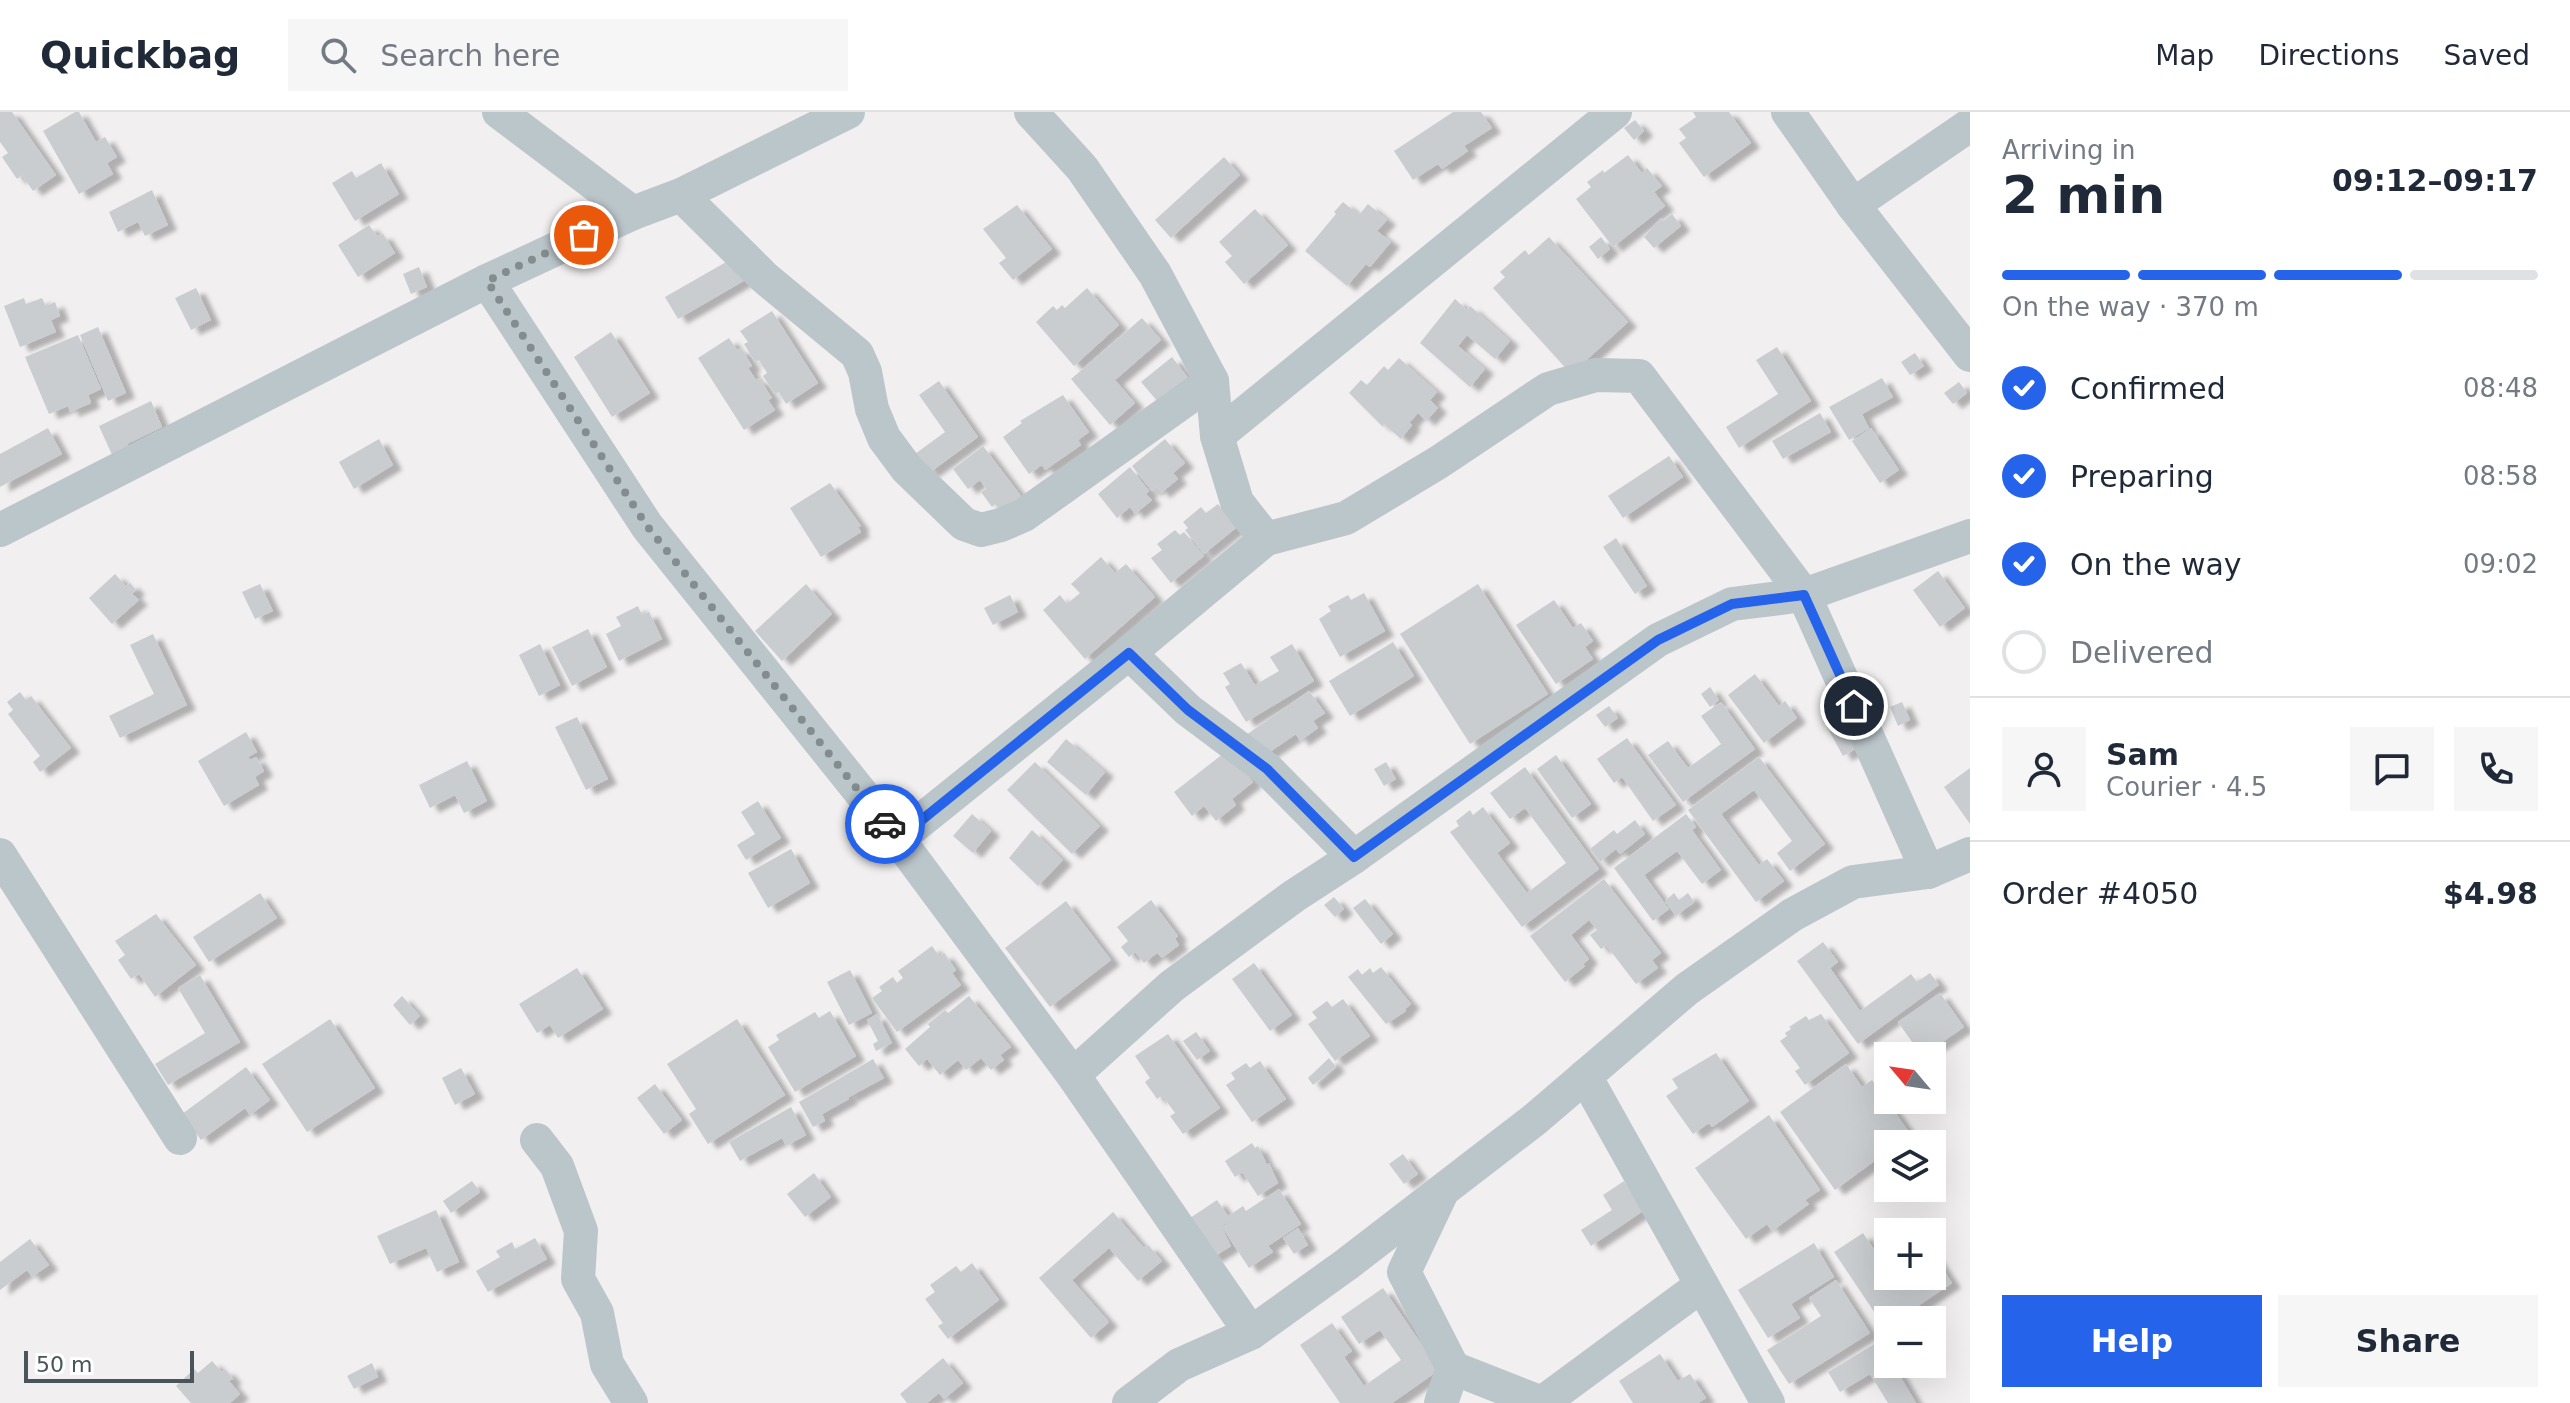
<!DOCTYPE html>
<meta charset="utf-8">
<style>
:root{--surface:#fff;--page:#f6f6f7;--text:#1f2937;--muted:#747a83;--line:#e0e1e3;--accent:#2563eb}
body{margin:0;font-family:"DejaVu Sans",sans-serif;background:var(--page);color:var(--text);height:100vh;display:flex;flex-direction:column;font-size:30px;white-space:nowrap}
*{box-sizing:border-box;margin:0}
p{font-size:26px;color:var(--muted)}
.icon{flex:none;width:44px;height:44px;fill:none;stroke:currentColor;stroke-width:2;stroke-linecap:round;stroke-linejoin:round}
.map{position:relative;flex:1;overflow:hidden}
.sheet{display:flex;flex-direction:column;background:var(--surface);width:600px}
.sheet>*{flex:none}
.needle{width:52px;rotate:299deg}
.tools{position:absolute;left:1874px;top:930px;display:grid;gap:16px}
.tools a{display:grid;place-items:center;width:72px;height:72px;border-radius:0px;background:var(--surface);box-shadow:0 8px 32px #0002;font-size:40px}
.scale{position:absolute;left:24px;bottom:20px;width:170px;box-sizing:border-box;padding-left:8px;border:4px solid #48565b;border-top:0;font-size:22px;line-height:28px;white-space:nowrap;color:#48565b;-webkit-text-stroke:6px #fff;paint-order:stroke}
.pin{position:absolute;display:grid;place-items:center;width:68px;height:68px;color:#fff;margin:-34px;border:4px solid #fff;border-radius:50%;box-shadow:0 2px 8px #0007}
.courier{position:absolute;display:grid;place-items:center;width:80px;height:80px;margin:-40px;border:6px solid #2563eb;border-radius:50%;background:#fff;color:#222;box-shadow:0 2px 10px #0007}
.headline em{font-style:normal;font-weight:700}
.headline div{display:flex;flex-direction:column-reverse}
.headline{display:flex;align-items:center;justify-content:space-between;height:136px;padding:0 32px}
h1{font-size:52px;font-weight:700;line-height:60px}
.bar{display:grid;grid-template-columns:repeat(4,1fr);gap:12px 8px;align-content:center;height:96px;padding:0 32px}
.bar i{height:10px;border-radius:6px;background:var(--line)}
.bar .on{background:var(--accent)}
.bar p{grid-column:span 4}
.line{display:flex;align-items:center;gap:20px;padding:0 32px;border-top:2px solid var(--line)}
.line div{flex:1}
.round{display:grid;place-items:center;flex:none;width:84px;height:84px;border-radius:0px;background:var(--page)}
ol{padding:0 32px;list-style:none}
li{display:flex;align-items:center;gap:24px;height:88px}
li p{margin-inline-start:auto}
li .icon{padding:8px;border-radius:50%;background:var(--accent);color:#fff;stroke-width:4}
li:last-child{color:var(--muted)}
li i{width:44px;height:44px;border:4px solid var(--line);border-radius:50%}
.cta{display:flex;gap:16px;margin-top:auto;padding:16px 32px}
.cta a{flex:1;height:92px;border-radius:0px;background:var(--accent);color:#fff;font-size:32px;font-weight:700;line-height:92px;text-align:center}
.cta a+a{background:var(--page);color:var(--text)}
header{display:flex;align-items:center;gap:48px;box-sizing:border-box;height:112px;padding:0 40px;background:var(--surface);border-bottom:2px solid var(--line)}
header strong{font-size:38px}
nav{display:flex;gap:44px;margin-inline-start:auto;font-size:28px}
.search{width:560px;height:72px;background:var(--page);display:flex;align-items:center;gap:20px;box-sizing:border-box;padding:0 28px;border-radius:0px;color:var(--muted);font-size:30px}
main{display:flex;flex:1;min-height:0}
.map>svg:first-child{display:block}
</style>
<header>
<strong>Quickbag</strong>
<div class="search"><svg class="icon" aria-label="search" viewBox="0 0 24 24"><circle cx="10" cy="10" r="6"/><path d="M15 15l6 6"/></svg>Search here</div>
<nav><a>Map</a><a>Directions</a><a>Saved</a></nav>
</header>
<main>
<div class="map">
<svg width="1970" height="1291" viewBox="0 0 1970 1291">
<defs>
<filter id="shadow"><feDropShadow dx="9" dy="5" stdDeviation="2" flood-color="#0004"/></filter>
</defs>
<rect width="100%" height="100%" fill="#f1efef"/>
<g fill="#c9cdd0" filter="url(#shadow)">
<path d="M0,0H12L56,63L33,79L22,63L17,67L2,45L8,41L0,30Z"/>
<path d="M75,0H79L96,30L105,25L117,45L107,51L113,62L79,82L43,19Z"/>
<path d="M1453,0H1481L1492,16L1464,34L1468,39L1442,57L1438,52L1413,68L1394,39Z"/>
<path d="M1693,0H1729L1751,31L1704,65L1679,31L1686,26L1679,17L1696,5Z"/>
<path d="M1635,8L1644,19L1634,28L1624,16Z"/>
<path d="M1628,43L1642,61L1647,56L1662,74L1654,80L1665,94L1613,135L1576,87L1591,75L1587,70L1603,58L1604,61Z"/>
<path d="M1224,45L1240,63L1171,126L1155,108Z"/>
<path d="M381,51L399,82L355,109L332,71L352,59L356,66Z"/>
<path d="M152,78L168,113L145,124L138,110L118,120L109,100Z"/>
<path d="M1343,90L1359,103L1368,92L1387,108L1377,119L1391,130L1370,155L1366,152L1347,174L1305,139L1336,102L1334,100Z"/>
<path d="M1017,93L1052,137L1013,168L999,151L1006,146L983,117Z"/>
<path d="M1255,97L1288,133L1244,172L1225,150L1232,144L1219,130Z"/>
<path d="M1672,102L1681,114L1654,136L1644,125L1661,106L1663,109Z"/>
<path d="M369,113L377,124L383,122L395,141L358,165L338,133Z"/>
<path d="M1549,125L1628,210L1571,262L1493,176L1505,165L1500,160L1525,138L1529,143Z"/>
<path d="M1601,125L1610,137L1598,147L1589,135Z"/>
<path d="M733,146L745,168L678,207L665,185Z"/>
<path d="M419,155L427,175L411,182L403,162Z"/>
<path d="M196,176L211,208L191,218L175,186Z"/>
<path d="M1087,176L1119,213L1074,254L1036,210L1053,194L1057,198L1062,193L1065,196Z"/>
<path d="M24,186L26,192L42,186L46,194L55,190L60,204L51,208L56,220L20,235L4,194Z"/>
<path d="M1455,187L1467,198L1470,194L1510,229L1495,247L1467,223L1458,234L1485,257L1470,275L1420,231Z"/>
<path d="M772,199L818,271L786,292L779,280L775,282L763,264L767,261L759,248L755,250L744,232L748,230L740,219Z"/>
<path d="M1142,206L1161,228L1115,268L1135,291L1110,313L1071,267Z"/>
<path d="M98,215L126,281L108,289L80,223Z"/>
<path d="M611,220L650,281L612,305L574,245Z"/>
<path d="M78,223L101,277L88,283L91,291L70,300L68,294L49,302L25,245Z"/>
<path d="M729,226L737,238L741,236L752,254L748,256L756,268L759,266L772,286L768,288L775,298L744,318L698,246Z"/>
<path d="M1777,235L1811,289L1739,336L1726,315L1778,282L1756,248Z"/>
<path d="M1915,241L1924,254L1910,263L1901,250Z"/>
<path d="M1172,245L1188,266L1158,290L1141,270Z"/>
<path d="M1399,246L1437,280L1430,288L1438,296L1426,309L1418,301L1409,311L1412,313L1401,327L1384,312L1383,315L1349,281L1361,268L1367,273L1384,254L1388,258Z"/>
<path d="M1882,266L1893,285L1862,302L1869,316L1849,328L1829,295Z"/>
<path d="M939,269L978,325L929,361L915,342L945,320L919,283Z"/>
<path d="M1959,270L1967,281L1953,292L1944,281Z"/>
<path d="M1063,283L1089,320L1078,328L1081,333L1045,358L1042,353L1029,362L1003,325L1022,311L1020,309Z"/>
<path d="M151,289L162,315L127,332L130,337L113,345L99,314Z"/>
<path d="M1820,301L1831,320L1783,347L1772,329Z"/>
<path d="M48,316L62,342L0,375V342Z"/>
<path d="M1871,316L1899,358L1880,371L1852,329Z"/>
<path d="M379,327L393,353L354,377L339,350Z"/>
<path d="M1165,327L1185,351L1173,361L1178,367L1161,381L1156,375L1152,379L1132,354Z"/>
<path d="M983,334L1024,388L1004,403L995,392L992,395L981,380L986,377L980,368L968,377L953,357Z"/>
<path d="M1669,344L1683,365L1623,406L1608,384Z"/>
<path d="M1130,355L1149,379L1146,382L1152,388L1135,402L1130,395L1117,406L1098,382Z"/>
<path d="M830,371L861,414L858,415L861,420L821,445L790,396Z"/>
<path d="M1218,392L1237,415L1204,442L1185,418L1188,416L1183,410L1201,395L1206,401Z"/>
<path d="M1175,418L1180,423L1184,420L1204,444L1171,471L1151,446L1162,438L1157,432Z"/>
<path d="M1616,426L1647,474L1635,482L1603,435Z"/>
<path d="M1101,445L1115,461L1126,452L1155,485L1085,547L1043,498L1060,483L1067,492L1080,481L1071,472Z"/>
<path d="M1938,459L1965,496L1940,515L1913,478Z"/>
<path d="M115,462L126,474L130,471L136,478L132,482L139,488L112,512L89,486Z"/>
<path d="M260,472L273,499L255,507L242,480Z"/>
<path d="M806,472L832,502L782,549L755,519Z"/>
<path d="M1478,472L1548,582L1470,632L1400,522Z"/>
<path d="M1364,481L1385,519L1340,545L1319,507L1331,499L1328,494L1348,483L1351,488Z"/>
<path d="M1010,483L1018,500L993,513L984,496Z"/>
<path d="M1554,488L1573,516L1581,511L1593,529L1585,535L1593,547L1556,572L1516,513Z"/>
<path d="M638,494L642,503L649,500L662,527L619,549L606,522L621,514L616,505Z"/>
<path d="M588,517L607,555L572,574L552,535Z"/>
<path d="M153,522L187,593L120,626L109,604L154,582L130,533Z"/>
<path d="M1393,530L1414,564L1350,604L1329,569Z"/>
<path d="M540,532L560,573L539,584L519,543Z"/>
<path d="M1292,532L1314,569L1246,610L1225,575L1230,572L1223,561L1241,551L1255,573L1279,559L1270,545Z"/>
<path d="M1755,562L1779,594L1785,589L1797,606L1764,631L1728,583Z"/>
<path d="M1710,575L1719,588L1710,595L1701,582Z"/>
<path d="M1309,579L1325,601L1313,609L1318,616L1300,629L1296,622L1261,646L1246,623Z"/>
<path d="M20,580L26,588L31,584L71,636L40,660L33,650L40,644L8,602L13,598L7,590Z"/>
<path d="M1721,590L1755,637L1683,690L1648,643L1668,629L1688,656L1721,632L1701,604Z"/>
<path d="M1902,590L1910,608L1898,614L1890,595Z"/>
<path d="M1609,594L1618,606L1605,615L1596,603Z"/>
<path d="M1842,595L1863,633L1843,644L1822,606Z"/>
<path d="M577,605L608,667L586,678L555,615Z"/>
<path d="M246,620L257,640L248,645L250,648L256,645L264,659L255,665L259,673L224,694L198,649Z"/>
<path d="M1627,626L1676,693L1653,709L1622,665L1614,671L1597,647Z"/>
<path d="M1066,627L1105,660L1086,683L1047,650Z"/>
<path d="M1228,638L1253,670L1232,687L1236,693L1216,709L1204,694L1192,704L1174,680Z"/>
<path d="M1556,643L1591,692L1572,706L1537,657Z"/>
<path d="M1759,645L1825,732L1790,759L1777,741L1792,729L1754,678L1721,702L1759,753L1767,747L1784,769L1756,790L1688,698Z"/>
<path d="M467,649L487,689L464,701L455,683L430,696L419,673Z"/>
<path d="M1035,650L1100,714L1072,742L1007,678Z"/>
<path d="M1386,650L1396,667L1384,674L1374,657Z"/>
<path d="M1525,655L1599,757L1522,815L1450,720L1459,714L1456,709L1470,698L1473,703L1483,695L1510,731L1497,741L1527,781L1566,751L1525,696L1510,707L1490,681Z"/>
<path d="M1970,656V712L1944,675Z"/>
<path d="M758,689L781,726L746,748L737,733L755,722L741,700Z"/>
<path d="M972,702L991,719L973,741L953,724Z"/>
<path d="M1686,702L1696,715L1692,718L1721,758L1702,772L1677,739L1644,763L1669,797L1653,809L1614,756Z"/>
<path d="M1635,708L1645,722L1620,742L1616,737L1600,750L1590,737L1614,718L1617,722Z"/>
<path d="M1032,718L1063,748L1038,774L1009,746Z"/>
<path d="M791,737L810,771L768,796L748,761Z"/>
<path d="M1604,767L1661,841L1652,848L1658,856L1636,872L1606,833L1601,837L1590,823L1597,818L1589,808L1571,823L1589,847L1583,852L1585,854L1565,870L1530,824Z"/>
<path d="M260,781L277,806L209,850L193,825Z"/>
<path d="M1674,781L1679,788L1688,781L1694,790L1676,804L1665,789Z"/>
<path d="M1334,785L1344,797L1335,805L1324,793Z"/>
<path d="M1365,787L1393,822L1381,832L1353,796Z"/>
<path d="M1151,788L1178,824L1175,827L1179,833L1162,846L1157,841L1144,851L1135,840L1129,845L1121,835L1128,829L1117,815Z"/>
<path d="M1066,789L1111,848L1050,895L1005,836Z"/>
<path d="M156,802L196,853L155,885L139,862L131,867L118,848L125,843L115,829Z"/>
<path d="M1823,830L1838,850L1830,856L1860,899L1911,862L1917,870L1930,861L1939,873L1858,932L1797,849Z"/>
<path d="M932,834L939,844L944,841L956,858L952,861L961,873L897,920L872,886L882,879L879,875L893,865L897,871L903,866L898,859Z"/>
<path d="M1254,851L1292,903L1270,919L1232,867Z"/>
<path d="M1381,855L1411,892L1405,897L1406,899L1386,912L1348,865L1358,857L1362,863L1370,856L1373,861Z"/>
<path d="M577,856L603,897L558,926L550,913L537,921L519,892Z"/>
<path d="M850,858L872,901L849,913L827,870Z"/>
<path d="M200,863L240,930L168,973L155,952L205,921L178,876Z"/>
<path d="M1940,881L1964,915L1922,944L1898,910Z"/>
<path d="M402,884L420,904L410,913L393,893Z"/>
<path d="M969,884L1011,935L1000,943L1004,948L991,958L981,946L966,958L958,948L940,963L927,947L919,954L905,937L930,915L928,912L945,898L948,901Z"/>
<path d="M1343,887L1370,924L1335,949L1308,912L1317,906L1312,900L1327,889L1332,895Z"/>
<path d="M830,899L856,944L795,980L768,935L779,928L776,923L815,900L819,906Z"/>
<path d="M877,902L892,931L876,939L873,932L878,929L867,908Z"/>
<path d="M1821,902L1849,941L1805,973L1795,959L1800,956L1780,929L1787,924L1785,921L1791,917L1789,915L1806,904L1809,908Z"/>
<path d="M330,907L375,976L307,1020L262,952Z"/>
<path d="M737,907L785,983L708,1032L689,1002L696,997L667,952Z"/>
<path d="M1196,920L1210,939L1197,948L1183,929Z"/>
<path d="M1168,922L1220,996L1183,1022L1170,1004L1175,1001L1162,983L1157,987L1145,970L1150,966L1135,944Z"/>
<path d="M1716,941L1749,989L1712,1015L1709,1011L1693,1022L1666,984L1678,976L1672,967Z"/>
<path d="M1329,946L1336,955L1313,973L1308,966Z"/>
<path d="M873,947L884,966L849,985L842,974L849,987L822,1002L825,1009L813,1015L799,990Z"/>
<path d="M1260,949L1286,987L1252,1010L1226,973L1235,967L1231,961L1246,951L1250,956Z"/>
<path d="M1846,952L1862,975L1872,968L1911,1023L1898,1032H1888V1039L1835,1078L1780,1000Z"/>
<path d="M246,955L270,988L250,1003L245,996L201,1028L182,1002Z"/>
<path d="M461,956L475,982L455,993L442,966Z"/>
<path d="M655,972L682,1008L664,1022L637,986Z"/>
<path d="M791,995L806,1023L786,1034L782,1026L740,1049L729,1030Z"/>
<path d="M1769,1003L1820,1078L1805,1088L1809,1092L1772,1119L1767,1112L1746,1127L1695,1056Z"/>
<path d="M1252,1031L1255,1036L1258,1034L1267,1053L1269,1051L1278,1071L1258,1084L1242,1060L1235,1065L1225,1049Z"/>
<path d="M1403,1042L1418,1062L1404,1072L1389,1052Z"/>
<path d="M814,1061L831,1085L805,1105L787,1082Z"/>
<path d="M472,1069L480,1080L451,1101L443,1089Z"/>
<path d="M1624,1069L1643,1099L1591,1134L1581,1118L1612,1098L1603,1083Z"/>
<path d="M1279,1077L1301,1112L1268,1134L1273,1140L1249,1156L1222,1115L1237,1104L1221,1114L1231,1134L1212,1146L1187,1108L1217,1088L1228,1104L1243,1094L1246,1099Z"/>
<path d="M436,1098L459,1150L437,1160L426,1136L390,1152L377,1124Z"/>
<path d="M1113,1100L1144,1136L1148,1133L1162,1149L1138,1169L1109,1136L1072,1168L1109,1210L1091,1226L1039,1166Z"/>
<path d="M1298,1116L1308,1133L1294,1142L1283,1126Z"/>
<path d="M1863,1121L1888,1159V1164L1893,1167L1897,1164H1932V1140L1952,1171L1897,1208H1888V1214L1885,1216L1834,1140Z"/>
<path d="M535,1126L547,1147L488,1180L476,1159L500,1145L496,1139L512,1130L515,1137Z"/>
<path d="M30,1127L49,1153L32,1165L27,1158L0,1178V1150Z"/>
<path d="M1814,1131L1834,1165L1791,1192L1800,1206L1768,1226L1738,1178Z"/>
<path d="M972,1151L999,1188L948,1227L938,1214L943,1211L925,1187L935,1180L930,1173L956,1154L961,1160Z"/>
<path d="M1836,1168L1870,1221L1789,1272L1767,1238L1821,1204L1809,1186Z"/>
<path d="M1383,1176L1439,1258L1392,1291H1340L1300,1233L1332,1211L1352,1239L1344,1245L1364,1274L1401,1248L1380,1218L1359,1232L1341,1205Z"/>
<path d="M1879,1229L1888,1244V1252H1893L1916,1291H1888L1870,1262L1840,1280L1828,1260Z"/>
<path d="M1660,1242L1678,1269L1690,1262L1706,1286L1698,1291H1633L1619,1269Z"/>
<path d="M943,1246L963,1271L944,1287L939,1281L927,1291H907L900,1282Z"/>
<path d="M212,1249L222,1260L225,1257L233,1267L229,1269L240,1282L230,1291H191L176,1274L194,1257L198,1261Z"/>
<path d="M372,1251L378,1265L354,1277L347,1264Z"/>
</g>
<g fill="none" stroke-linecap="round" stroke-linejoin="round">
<g stroke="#bbc6cb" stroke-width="34">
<path d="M499,0L633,101"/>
<path d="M1031,0L1082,56L1155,162L1212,269L1217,324L1237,390L1266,427"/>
<path d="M1788,0L1853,93L1970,243"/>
<path d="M681,83L765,166L857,242L865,260L872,297L884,326L907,357L964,412L981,418L1001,413L1024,403L1212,269"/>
<path d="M1853,93L1970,13"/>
<path d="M487,169L647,414L898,727L1073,963L1251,1221"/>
<path d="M1217,324L1615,0"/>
<path d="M0,418L487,169L633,101L681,83L848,0"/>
<path d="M1129,541L1188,598L1267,657L1354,745"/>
<path d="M898,727L1129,541L1266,427L1346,406L1439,350L1548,277L1596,263L1639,264L1804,483L1928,760"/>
<path d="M0,743L180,1026"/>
<path d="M1073,963L1172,874L1294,784L1354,745L1658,528L1732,492L1804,483L1970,424"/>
<path d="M1585,964L1768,1291"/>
<path d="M537,1028L557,1054L581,1119L578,1167L597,1201L607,1252L631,1291"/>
<path d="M1453,1256L1542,1291L1702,1173"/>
<path d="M1129,1291L1179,1253L1251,1221L1347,1152L1534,1008L1687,877L1792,803L1853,770L1928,760L1970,742"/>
<path d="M1441,1291L1453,1256L1404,1160L1441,1082"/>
</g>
</g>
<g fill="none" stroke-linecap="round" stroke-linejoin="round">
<path stroke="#838c8f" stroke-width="8" stroke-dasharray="0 14.4" d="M584,123L487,169L647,414L885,712"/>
<path stroke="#2563eb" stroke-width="10" d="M885,712L898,727L1129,541L1188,598L1267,657L1354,745L1658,528L1732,492L1804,483L1854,594"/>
</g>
</svg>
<div class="tools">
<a><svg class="needle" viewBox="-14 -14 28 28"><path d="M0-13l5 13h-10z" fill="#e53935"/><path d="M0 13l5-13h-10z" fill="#747a83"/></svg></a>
<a><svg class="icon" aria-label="layers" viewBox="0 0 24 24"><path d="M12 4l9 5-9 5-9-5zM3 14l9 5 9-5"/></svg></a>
<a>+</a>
<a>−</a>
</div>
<div class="scale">50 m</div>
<div class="pin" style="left:584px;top:123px;background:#ea580c"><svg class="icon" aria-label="bag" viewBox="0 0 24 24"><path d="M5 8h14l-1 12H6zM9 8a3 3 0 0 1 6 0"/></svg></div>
<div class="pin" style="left:1854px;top:594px;background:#1f2937"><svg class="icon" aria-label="home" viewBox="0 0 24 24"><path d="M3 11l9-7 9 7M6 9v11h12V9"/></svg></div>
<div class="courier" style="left:885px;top:712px"><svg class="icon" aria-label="car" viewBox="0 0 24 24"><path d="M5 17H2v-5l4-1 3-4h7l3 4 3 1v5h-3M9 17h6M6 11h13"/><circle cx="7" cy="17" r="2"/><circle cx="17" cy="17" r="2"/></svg></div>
</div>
<section class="sheet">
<div class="headline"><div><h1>2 min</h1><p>Arriving in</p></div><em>09:12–09:17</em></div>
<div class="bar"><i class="on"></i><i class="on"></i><i class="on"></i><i></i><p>On the way · 370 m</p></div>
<ol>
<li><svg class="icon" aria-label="check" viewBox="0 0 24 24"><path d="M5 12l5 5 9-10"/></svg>Confirmed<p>08:48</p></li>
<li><svg class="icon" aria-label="check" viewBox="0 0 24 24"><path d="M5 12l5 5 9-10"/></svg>Preparing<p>08:58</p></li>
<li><svg class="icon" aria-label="check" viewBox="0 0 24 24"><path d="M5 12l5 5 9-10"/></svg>On the way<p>09:02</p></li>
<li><i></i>Delivered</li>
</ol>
<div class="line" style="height:144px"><a class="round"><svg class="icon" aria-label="person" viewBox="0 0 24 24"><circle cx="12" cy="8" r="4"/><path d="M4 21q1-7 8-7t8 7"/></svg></a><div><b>Sam</b><p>Courier · 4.5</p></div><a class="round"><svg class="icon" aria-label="chat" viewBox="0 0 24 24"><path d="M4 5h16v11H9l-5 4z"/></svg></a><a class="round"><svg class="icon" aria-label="phone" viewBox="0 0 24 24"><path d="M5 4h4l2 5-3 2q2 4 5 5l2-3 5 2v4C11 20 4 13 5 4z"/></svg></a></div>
<div class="line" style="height:104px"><div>Order #4050</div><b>$4.98</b></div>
<div class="cta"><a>Help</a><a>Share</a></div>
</section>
</main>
